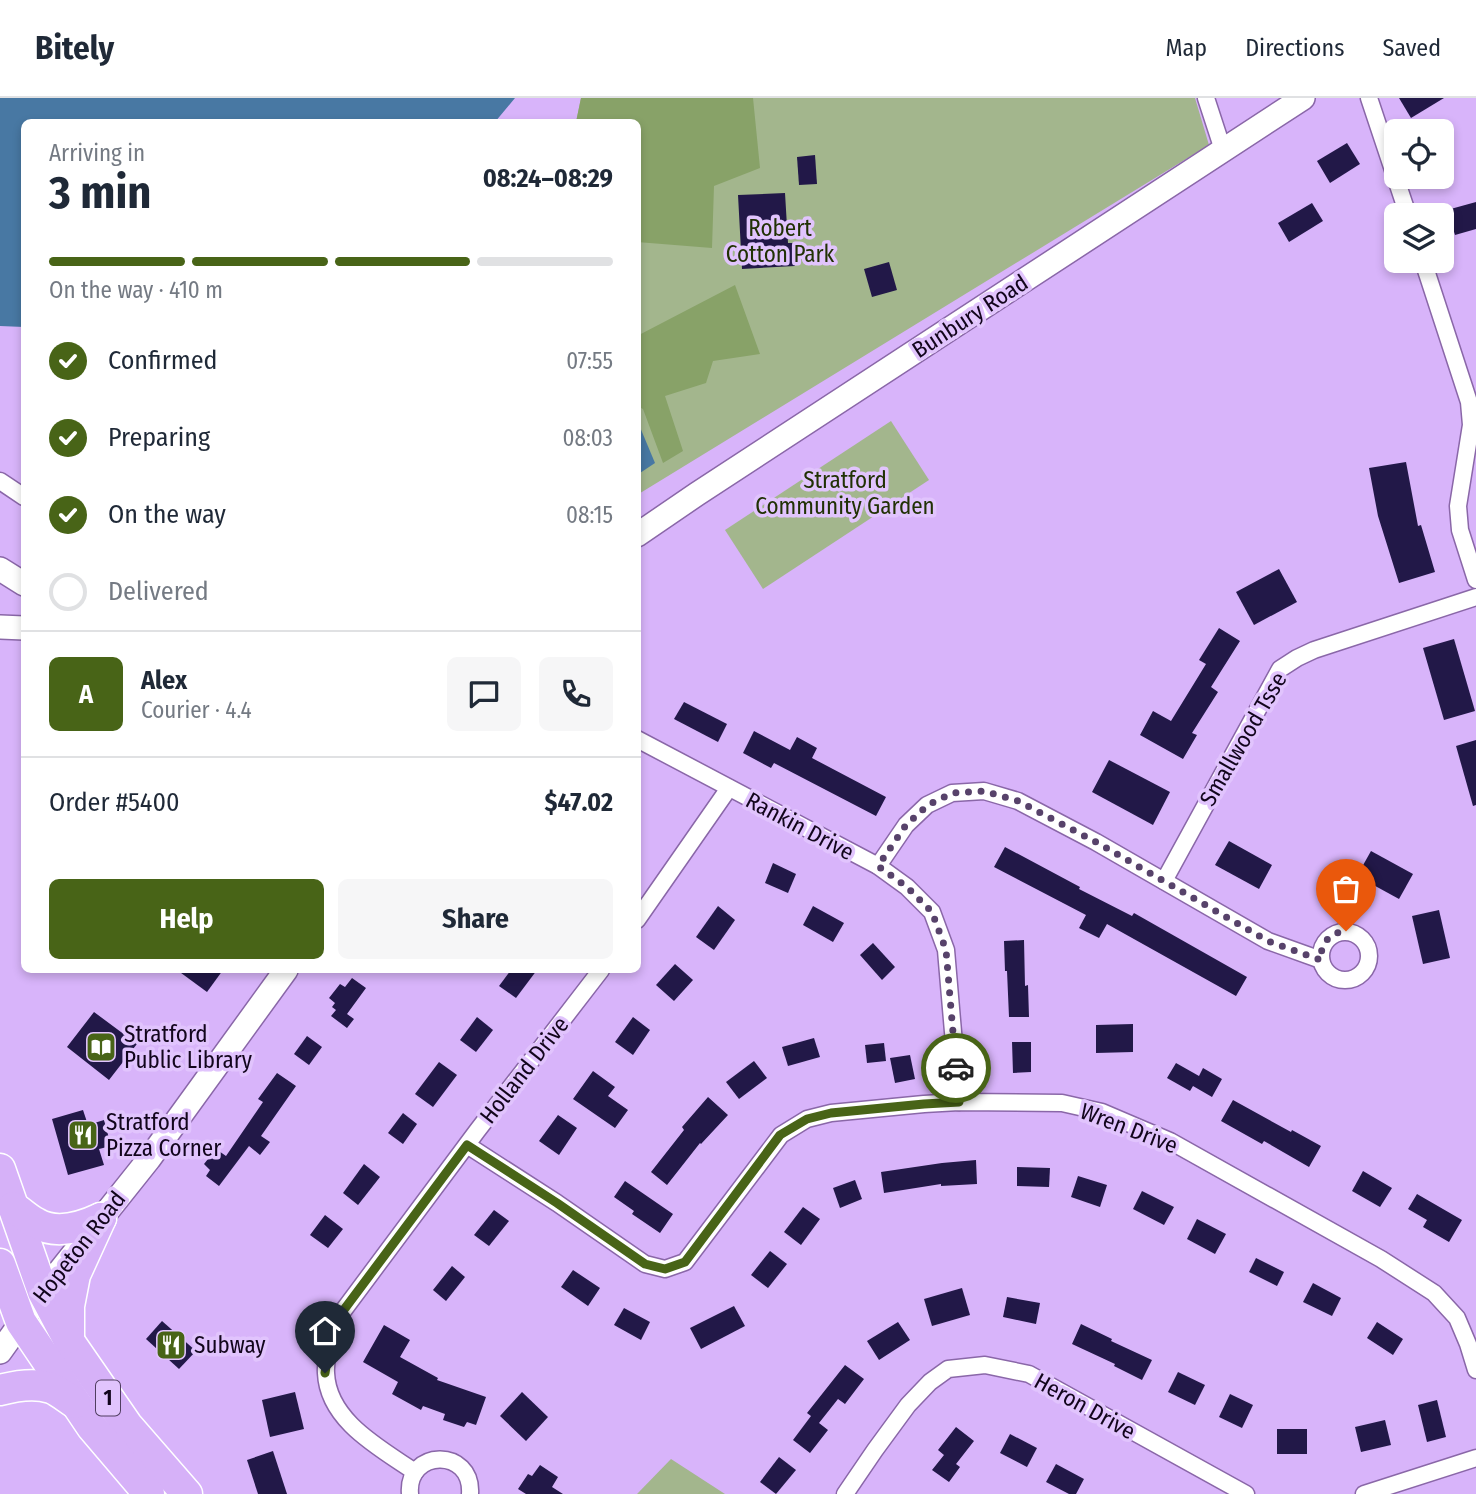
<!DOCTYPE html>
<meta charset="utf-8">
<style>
:root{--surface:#fff;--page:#f6f6f7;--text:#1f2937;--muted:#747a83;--line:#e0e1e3;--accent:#486417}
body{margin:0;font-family:"Fira Sans Condensed",sans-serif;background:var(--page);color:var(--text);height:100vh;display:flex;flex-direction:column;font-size:26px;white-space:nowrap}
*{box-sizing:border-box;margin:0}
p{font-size:23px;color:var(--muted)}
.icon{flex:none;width:38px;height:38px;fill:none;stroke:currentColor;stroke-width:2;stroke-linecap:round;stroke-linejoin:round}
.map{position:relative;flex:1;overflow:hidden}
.side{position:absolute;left:21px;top:21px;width:620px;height:854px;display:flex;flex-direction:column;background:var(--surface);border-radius:10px;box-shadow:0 4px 10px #0003}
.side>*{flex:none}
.controls{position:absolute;left:1384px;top:21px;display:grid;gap:14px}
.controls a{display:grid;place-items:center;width:70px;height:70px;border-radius:10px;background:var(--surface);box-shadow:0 4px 10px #0003;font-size:35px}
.pin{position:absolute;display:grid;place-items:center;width:60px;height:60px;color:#fff;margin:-72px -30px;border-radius:50% 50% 50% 0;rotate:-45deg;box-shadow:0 0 7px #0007}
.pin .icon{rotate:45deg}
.courier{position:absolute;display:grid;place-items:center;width:70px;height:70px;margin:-35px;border:5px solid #486417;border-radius:50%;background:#fff;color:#222;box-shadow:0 2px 9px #0007}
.summary em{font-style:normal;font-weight:700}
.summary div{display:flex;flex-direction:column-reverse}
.summary{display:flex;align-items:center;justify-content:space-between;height:119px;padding:0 28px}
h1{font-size:46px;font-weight:700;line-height:52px}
.bar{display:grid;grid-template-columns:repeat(4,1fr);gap:10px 7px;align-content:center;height:84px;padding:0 28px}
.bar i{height:9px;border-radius:5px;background:var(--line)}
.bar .current{background:var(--accent)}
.bar p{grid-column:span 4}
.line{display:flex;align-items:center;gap:18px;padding:0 28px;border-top:2px solid var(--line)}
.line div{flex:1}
.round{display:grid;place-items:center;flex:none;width:74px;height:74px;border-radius:10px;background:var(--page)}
ol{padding:0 28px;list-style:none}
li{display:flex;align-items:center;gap:21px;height:77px}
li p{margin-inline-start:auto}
li .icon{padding:7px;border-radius:50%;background:var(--accent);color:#fff;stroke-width:4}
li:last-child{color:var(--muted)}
li i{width:38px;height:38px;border:4px solid var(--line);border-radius:50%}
.primary-button{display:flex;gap:14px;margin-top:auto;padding:14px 28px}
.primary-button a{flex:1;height:80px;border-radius:10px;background:var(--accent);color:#fff;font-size:28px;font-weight:700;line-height:80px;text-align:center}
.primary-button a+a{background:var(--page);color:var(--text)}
header{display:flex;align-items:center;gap:42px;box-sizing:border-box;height:98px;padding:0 35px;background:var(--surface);border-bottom:2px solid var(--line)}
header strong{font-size:33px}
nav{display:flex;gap:38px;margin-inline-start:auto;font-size:24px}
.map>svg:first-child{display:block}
</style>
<header>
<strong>Bitely</strong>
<nav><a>Map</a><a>Directions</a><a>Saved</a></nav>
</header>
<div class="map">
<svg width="1476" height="1396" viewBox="0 0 1476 1396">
<rect width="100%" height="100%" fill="#d8b4fa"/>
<g fill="#a3b68d">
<path d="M581,0H1195L1209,47L637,397V24H576Z"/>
<path d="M891,323L929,382L763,491L725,432Z"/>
<path d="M671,1361L725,1396H637Z"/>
</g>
<g fill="#88a268">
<path d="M581,0H753L760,70L714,88L712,150L637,144V24H576Z"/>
<path d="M735,187L760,256L713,263L706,285L665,298L683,353L663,365L643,311L637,308V238Z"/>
</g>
<g fill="#4878a3">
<path d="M0,0H515L495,24H24V229L0,228Z"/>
<path d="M637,322L655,365L637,377Z"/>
</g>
<g fill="#221848">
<path d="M1399,0H1444L1411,20Z"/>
<path d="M1347,45L1360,66L1330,85L1317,63Z"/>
<path d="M815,57L817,86L799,87L797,59Z"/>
<path d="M785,95L788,145H794L795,168L742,171L738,97Z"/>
<path d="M1476,104V131L1455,137L1447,112Z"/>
<path d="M1312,105L1323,123L1289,144L1278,125Z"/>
<path d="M889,164L897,192L872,199L864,171Z"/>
<path d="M1406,364L1418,428L1421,427L1435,474L1399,485L1378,418L1369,370Z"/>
<path d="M1279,471L1297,504L1254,527L1236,494Z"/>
<path d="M1219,530L1240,543L1211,589L1218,594L1192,635L1197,637L1183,661L1140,637L1153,613L1171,623L1206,566L1199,562Z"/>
<path d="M1454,541L1475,613L1444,622L1423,550Z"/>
<path d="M684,604L727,626L718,644L674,621Z"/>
<path d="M754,633L790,652L797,639L817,650L812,660L886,699L876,718L774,665L771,670L743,655Z"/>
<path d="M1476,642V707L1473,708L1456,648Z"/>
<path d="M1109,662L1170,694L1153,727L1092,694Z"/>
<path d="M1229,743L1272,767L1259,791L1215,767Z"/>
<path d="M1005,749L1080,789L1079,791L1132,818L1134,815L1247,879L1236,898L1107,826L1099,840L1079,830L1086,817L994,769Z"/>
<path d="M1371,753L1413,776L1399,801L1357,778Z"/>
<path d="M773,765L796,776L788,795L765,785Z"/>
<path d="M718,808L735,822L714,852L696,839Z"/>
<path d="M813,808L844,825L833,844L803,827Z"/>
<path d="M1439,812L1450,860L1423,866L1412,818Z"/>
<path d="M1024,842L1025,888L1028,887L1029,919H1009L1007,873H1005L1004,843Z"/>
<path d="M873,845L895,869L882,882L860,857Z"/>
<path d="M675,866L693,882L674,903L656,887Z"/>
<path d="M177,872H223L207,894Z"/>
<path d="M511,872H537L516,900L499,888Z"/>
<path d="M352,880L366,890L347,916L354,921L347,930L331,918L336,912L332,909L335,905L329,900L340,886L345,889Z"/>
<path d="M94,914L125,937L128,933L140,942L109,982L67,949Z"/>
<path d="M477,919L493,932L476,954L460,942Z"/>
<path d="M633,919L650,932L633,957L615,944Z"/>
<path d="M1133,926V954L1096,955V927Z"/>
<path d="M307,938L322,949L309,967L294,956Z"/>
<path d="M814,940L820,959L788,968L782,949Z"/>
<path d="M1012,944H1031V974L1013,975Z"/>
<path d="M884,945L886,963L867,965L865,947Z"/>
<path d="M910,957L915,981L895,985L890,960Z"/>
<path d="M754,963L767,980L739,1001L726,984Z"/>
<path d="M439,964L457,977L433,1009L415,996Z"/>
<path d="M1176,965L1199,978L1203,970L1222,981L1212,999L1193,988L1190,993L1167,980Z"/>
<path d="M593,973L615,989L608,998L628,1012L615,1030L573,1001Z"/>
<path d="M277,975L296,988L261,1038L270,1044L260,1057L249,1048L219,1088L206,1078L210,1072L204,1066L216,1051L226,1058L263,1004L258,1001Z"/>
<path d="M708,999L728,1017L701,1046L700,1045L667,1087L651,1074L684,1032L682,1029Z"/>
<path d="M1233,1002L1291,1034L1292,1032L1321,1048L1309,1069L1264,1043L1262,1046L1221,1023Z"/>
<path d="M83,1012L88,1027L104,1022L111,1048L99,1051L104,1067L68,1077L52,1021Z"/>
<path d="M403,1015L417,1026L403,1046L388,1035Z"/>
<path d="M558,1017L577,1030L559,1057L539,1043Z"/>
<path d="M976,1062L977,1086L941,1088V1086L884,1095L881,1074L942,1065Z"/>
<path d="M364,1066L380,1079L358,1107L343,1095Z"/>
<path d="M1017,1069L1050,1070L1049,1089L1017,1088Z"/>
<path d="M1363,1073L1392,1090L1380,1109L1352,1093Z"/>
<path d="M1078,1078L1107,1087L1100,1109L1071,1099Z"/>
<path d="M855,1082L862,1101L840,1110L833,1090Z"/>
<path d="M625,1083L673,1116L660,1135L632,1116L634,1113L614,1099Z"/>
<path d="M1142,1093L1174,1109L1164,1127L1133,1111Z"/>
<path d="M1417,1096L1462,1122L1449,1144L1423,1129L1427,1122L1408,1111Z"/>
<path d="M803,1109L820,1121L801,1147L784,1134Z"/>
<path d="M494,1112L509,1123L489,1148L474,1137Z"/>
<path d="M325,1117L343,1131L328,1150L310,1137Z"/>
<path d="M1197,1121L1226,1136L1215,1156L1187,1141Z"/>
<path d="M770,1153L787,1166L768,1190L751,1177Z"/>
<path d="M1256,1160L1284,1174L1277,1188L1249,1174Z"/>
<path d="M452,1168L465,1179L446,1203L433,1192Z"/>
<path d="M573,1172L600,1190L588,1208L561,1189Z"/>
<path d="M1313,1185L1341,1200L1332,1218L1303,1204Z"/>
<path d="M962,1190L970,1217L932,1228L924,1201Z"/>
<path d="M1007,1199L1040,1205L1036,1226L1003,1219Z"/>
<path d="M734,1208L745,1228L701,1251L690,1230Z"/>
<path d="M624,1210L650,1224L641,1242L614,1227Z"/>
<path d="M162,1223L196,1253L179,1271L146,1241Z"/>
<path d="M898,1224L910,1242L879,1262L867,1243Z"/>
<path d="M1377,1224L1403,1241L1393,1257L1367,1240Z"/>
<path d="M1081,1226L1112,1241L1111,1243L1152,1262L1142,1282L1114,1268L1115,1266L1072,1246Z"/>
<path d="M384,1227L410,1242L400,1259L438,1280L437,1282L486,1299L476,1327L467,1324L464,1329L443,1322L445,1316L423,1308L421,1312L392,1296L398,1284L363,1264Z"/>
<path d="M845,1267L864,1281L845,1306L838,1301L819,1325L828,1332L810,1355L793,1342L811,1318L807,1315Z"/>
<path d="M1178,1274L1205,1287L1195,1307L1168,1294Z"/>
<path d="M295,1294L304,1331L270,1339L262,1302Z"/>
<path d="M522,1294L548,1319L526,1343L500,1318Z"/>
<path d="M1230,1296L1253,1307L1242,1330L1219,1319Z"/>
<path d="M1437,1302L1446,1339L1427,1344L1418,1307Z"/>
<path d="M1385,1322L1391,1347L1361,1354L1355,1329Z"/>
<path d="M956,1329L974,1343L956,1366L960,1369L949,1384L932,1372L944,1357L938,1352Z"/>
<rect x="1277" y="1331" width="30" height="25"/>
<path d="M1010,1336L1037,1350L1027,1369L1000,1355Z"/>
<path d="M273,1353L287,1396H258L247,1362Z"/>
<path d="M779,1359L796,1372L776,1396L760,1384Z"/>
<path d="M1056,1366L1084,1381L1076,1396H1069L1046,1384Z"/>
<path d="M540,1367L558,1379L552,1389L563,1396H526L518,1391L528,1376L532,1378Z"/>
</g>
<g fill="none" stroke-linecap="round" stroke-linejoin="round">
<g stroke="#8a67a8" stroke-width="19">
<g id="street">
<path d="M1206,0L1223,52"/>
<path d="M1369,0L1408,117"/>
<path d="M1423,163L1469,304L1471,327L1458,408L1460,432L1476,482"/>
<path d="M0,383L24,399"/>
<path d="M637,641L878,768L907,789L932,814L946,852L959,1004"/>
<path d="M878,768L906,727L927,707L952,695L984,693L1018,703L1096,744L1268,843L1321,862"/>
<path d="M1164,783L1280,571L1297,560L1314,552L1476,499"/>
<path d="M637,822L729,690"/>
<circle cx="1345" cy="858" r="24"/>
<path d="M467,1047L557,1105L645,1166L665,1171L685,1164L781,1037L807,1021L831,1015L924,1006L959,1004L1062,1005L1102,1014L1170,1043L1381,1161L1434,1195L1457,1220L1468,1246L1476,1272"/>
<path d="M415,1374C380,1350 328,1323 326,1275C325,1257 332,1238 337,1221L477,1033L601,872"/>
<path d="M410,1396C406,1351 473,1349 470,1396"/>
<path d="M845,1396L875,1352L908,1307L930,1284L948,1271L985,1267L1029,1276L1246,1396"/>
<path d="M1364,1396L1476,1360"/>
</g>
</g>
<g stroke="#8a67a8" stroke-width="26">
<g id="secondary">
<path d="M637,437L697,396L1303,0"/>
<path d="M0,471L24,486"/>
<path d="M0,529L24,530"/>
<path d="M0,1254L43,1194L149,1061L286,872"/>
</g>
</g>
<g stroke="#fff" stroke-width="33">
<g id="highway">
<path d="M0,1071L43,1194L69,1243L127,1327L187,1396"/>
<path d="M13,1109C21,1114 28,1121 36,1125C56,1137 82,1129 101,1120"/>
<path d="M0,1166L21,1224L92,1329L149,1396"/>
<path d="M69,1240V1208L75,1177L101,1120"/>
<path d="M0,1292C15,1288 36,1285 51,1290C59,1293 68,1301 75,1305"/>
</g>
</g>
<use href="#street" stroke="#fff" stroke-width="16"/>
<use href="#secondary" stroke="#fff" stroke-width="23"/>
<use href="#highway" stroke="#d6b1f8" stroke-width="30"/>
</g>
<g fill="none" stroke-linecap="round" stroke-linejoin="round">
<path stroke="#57426a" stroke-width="7" stroke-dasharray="0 12.6" d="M956,970L946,852L932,814L907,789L878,768L906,727L928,707L952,695L984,693L1018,703L1096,744L1268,843L1321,862C1320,846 1329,835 1346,833"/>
<path stroke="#486417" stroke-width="9" d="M325,1275L329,1248L337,1221L467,1047L557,1105L645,1166L665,1171L685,1164L780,1037L807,1021L831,1015L924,1006L959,1004L956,970"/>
</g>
<defs>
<g id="library-square" transform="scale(1.575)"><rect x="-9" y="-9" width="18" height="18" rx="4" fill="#486417" stroke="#e1c4fd"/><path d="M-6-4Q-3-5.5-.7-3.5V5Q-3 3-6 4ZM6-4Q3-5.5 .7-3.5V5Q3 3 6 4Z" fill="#fff"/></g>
<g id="restaurant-square" transform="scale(1.575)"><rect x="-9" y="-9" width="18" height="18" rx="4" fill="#486417" stroke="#e1c4fd"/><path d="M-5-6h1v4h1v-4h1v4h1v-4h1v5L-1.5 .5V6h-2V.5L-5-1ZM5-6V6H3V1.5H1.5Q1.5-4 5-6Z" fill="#fff"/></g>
</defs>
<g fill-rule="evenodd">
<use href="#library-square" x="101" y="949"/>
<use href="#restaurant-square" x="83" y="1037"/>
<use href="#restaurant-square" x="171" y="1247"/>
</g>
<g text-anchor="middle" stroke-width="7" stroke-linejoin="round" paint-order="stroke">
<rect fill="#e1c4fd" stroke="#503e60" stroke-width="2" x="96" y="1282.5" width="24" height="35" rx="5"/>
<g font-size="21" font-weight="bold" fill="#12051c">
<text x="108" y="1307">1</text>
</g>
<g font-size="23" fill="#213104" stroke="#e1c4fd">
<text x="780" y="138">Robert<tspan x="780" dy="26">Cotton Park</tspan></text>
<text x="845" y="390">Stratford<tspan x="845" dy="26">Community Garden</tspan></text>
</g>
<g font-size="23" fill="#12051c" stroke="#e1c4fd">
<text transform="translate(970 218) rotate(-33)" y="8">Bunbury Road</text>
<text transform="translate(1243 641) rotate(-60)" y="8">Smallwood Tsse</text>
<text transform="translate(800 728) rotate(28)" y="8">Rankin Drive</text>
<text transform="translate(524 972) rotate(-52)" y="8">Holland Drive</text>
<text transform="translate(1129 1030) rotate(21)" y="8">Wren Drive</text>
<text transform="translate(79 1149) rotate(-52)" y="8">Hopeton Road</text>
<text transform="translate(1085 1308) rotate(29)" y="8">Heron Drive</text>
</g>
<g font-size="23" fill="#12051c" stroke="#e1c4fd" text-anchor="start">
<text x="124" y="944">Stratford<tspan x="124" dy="26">Public Library</tspan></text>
<text x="106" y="1032">Stratford<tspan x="106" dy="26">Pizza Corner</tspan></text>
<text x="194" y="1255">Subway</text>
</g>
</g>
</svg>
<div class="controls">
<a><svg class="icon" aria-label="locate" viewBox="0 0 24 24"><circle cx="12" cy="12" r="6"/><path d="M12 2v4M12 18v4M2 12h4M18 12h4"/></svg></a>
<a><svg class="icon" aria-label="layers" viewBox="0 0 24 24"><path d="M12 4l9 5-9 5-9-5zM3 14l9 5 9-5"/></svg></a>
</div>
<div class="pin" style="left:1346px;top:833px;background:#ea580c"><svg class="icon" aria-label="bag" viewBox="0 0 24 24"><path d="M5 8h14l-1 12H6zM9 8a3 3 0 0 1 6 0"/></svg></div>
<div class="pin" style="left:325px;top:1275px;background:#1f2937"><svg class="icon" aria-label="home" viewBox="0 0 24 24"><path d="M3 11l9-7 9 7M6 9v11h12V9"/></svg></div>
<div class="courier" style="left:956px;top:970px"><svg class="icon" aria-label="car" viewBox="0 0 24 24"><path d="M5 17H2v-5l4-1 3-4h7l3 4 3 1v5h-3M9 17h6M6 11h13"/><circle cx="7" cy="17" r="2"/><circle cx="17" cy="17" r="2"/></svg></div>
<section class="side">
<div class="summary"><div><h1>3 min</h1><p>Arriving in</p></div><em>08:24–08:29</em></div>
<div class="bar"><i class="current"></i><i class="current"></i><i class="current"></i><i></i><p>On the way · 410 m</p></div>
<ol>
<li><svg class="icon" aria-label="check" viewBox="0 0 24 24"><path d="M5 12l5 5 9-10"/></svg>Confirmed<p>07:55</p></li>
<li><svg class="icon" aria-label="check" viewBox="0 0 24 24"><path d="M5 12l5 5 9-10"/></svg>Preparing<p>08:03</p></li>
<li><svg class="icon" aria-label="check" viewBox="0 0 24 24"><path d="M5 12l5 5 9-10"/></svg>On the way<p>08:15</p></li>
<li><i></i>Delivered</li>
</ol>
<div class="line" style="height:126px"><b class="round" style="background:var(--accent);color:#fff">A</b><div><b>Alex</b><p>Courier · 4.4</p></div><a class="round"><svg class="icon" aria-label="chat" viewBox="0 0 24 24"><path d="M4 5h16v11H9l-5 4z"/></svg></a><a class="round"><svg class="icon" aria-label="phone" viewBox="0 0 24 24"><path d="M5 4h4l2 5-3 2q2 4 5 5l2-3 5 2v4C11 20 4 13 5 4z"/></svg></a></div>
<div class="line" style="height:91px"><div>Order #5400</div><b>$47.02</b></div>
<div class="primary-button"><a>Help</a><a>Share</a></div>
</section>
</div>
